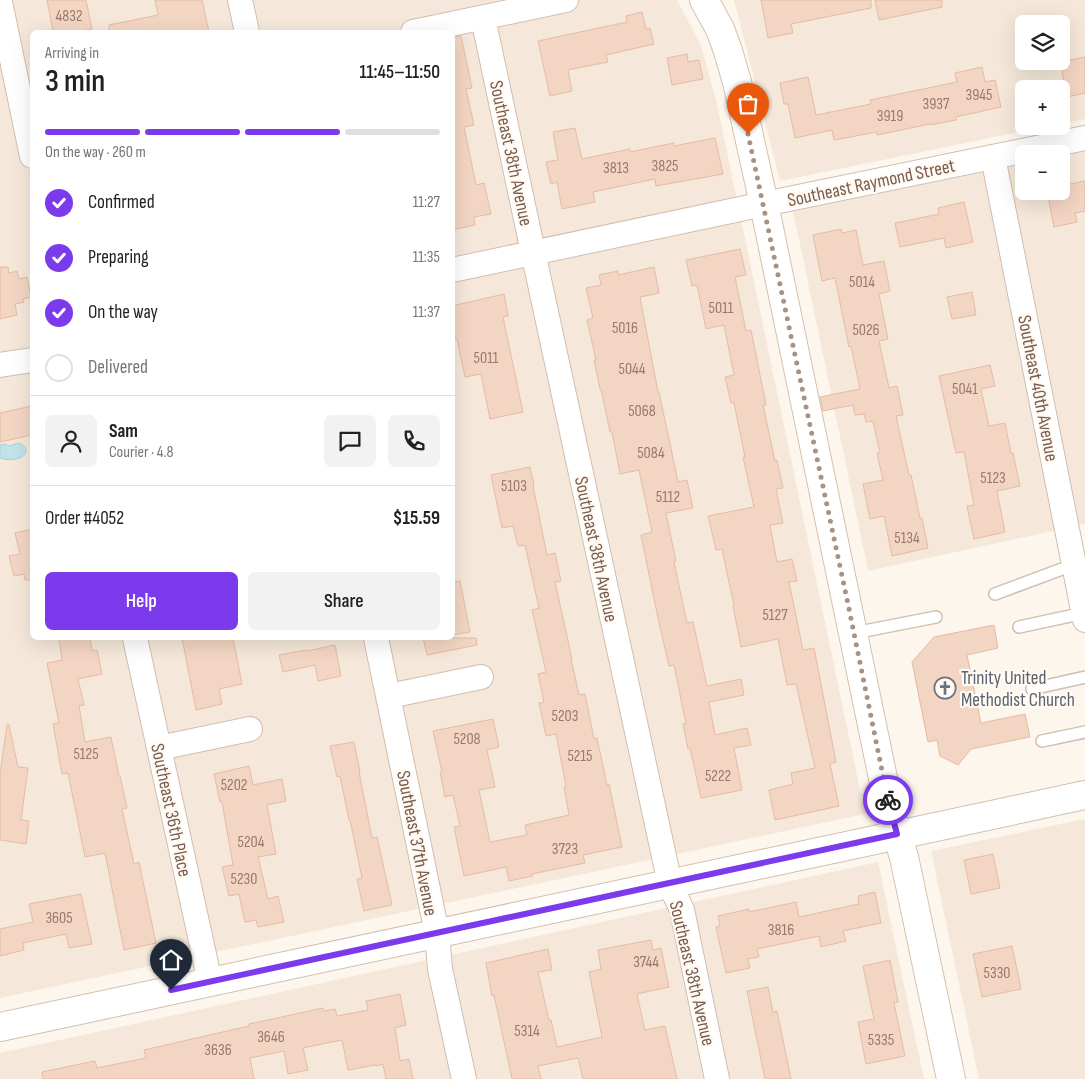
<!DOCTYPE html>
<meta charset="utf-8">
<style>
:root{--surface:#fff;--page:#f2f2f2;--text:#222;--muted:#767676;--line:#e0e0e0;--accent:#7c3aed}
body{margin:0;font-family:"Sofia Sans Condensed",sans-serif;background:var(--page);color:var(--text);height:100vh;display:flex;flex-direction:column;font-size:19px;white-space:nowrap}
*{box-sizing:border-box;margin:0}
p{font-size:16px;color:var(--muted)}
.icon{flex:none;width:28px;height:28px;fill:none;stroke:currentColor;stroke-width:2;stroke-linecap:round;stroke-linejoin:round}
.map{position:relative;flex:1;overflow:hidden}
.side{position:absolute;left:30px;top:30px;width:425px;height:610px;display:flex;flex-direction:column;background:var(--surface);border-radius:8px;box-shadow:0 5px 20px #0002}
.side>*{flex:none}
.fabs{position:absolute;left:1015px;top:15px;display:grid;gap:10px}
.fabs a{display:grid;place-items:center;width:55px;height:55px;border-radius:8px;background:var(--surface);box-shadow:0 5px 20px #0002;font-size:25px}
.pin{position:absolute;display:grid;place-items:center;width:42px;height:42px;color:#fff;margin:-51px -21px;border-radius:50% 50% 50% 0;rotate:-45deg;box-shadow:0 0 5px #0007}
.pin .icon{rotate:45deg}
.courier{position:absolute;display:grid;place-items:center;width:50px;height:50px;margin:-25px;border:4px solid #7c3aed;border-radius:50%;background:#fff;color:#222;box-shadow:0 1px 6px #0007}
.headline em{font-style:normal;font-weight:600}
.headline div{display:flex;flex-direction:column-reverse}
.headline{display:flex;align-items:center;justify-content:space-between;height:85px;padding:0 15px}
h1{font-size:32px;font-weight:600;line-height:38px}
.bar{display:grid;grid-template-columns:repeat(4,1fr);gap:8px 5px;align-content:center;height:60px;padding:0 15px}
.bar i{height:6px;border-radius:4px;background:var(--line)}
.bar .on{background:var(--accent)}
.bar p{grid-column:span 4}
.line{display:flex;align-items:center;gap:12px;padding:0 15px;border-top:1px solid var(--line)}
.line div{flex:1}
.round{display:grid;place-items:center;flex:none;width:52px;height:52px;border-radius:8px;background:var(--page)}
ol{padding:0 15px;list-style:none}
li{display:flex;align-items:center;gap:15px;height:55px}
li p{margin-inline-start:auto}
li .icon{padding:5px;border-radius:50%;background:var(--accent);color:#fff;stroke-width:4}
li:last-child{color:var(--muted)}
li i{width:28px;height:28px;border:2px solid var(--line);border-radius:50%}
.button{display:flex;gap:10px;margin-top:auto;padding:10px 15px}
.button a{flex:1;height:58px;border-radius:8px;background:var(--accent);color:#fff;font-size:20px;font-weight:600;line-height:58px;text-align:center}
.button a+a{background:var(--page);color:var(--text)}
.map>svg:first-child{display:block}
</style>
<div class="map">
<svg width="1085" height="1079" viewBox="0 0 1085 1079">
<rect width="100%" height="100%" fill="#fdf6ec"/>
<g fill="#f5e8da" fill-rule="evenodd">
<path d="M0,0H677L701,45L717,104L865,814L0,998ZM32,32H452V638H32Z"/>
<path d="M734,0H1085V119L1061,124V89H1024V126H1048L780,181ZM1024,24H1061V61H1024Z"/>
<path d="M1085,150V524L868,571L793,211L1024,163V191H1061V155Z"/>
<path d="M1085,819V1079H979L931,851Z"/>
<path d="M878,862L924,1079H0V1053Z"/>
</g>
<path fill="#bfe3e8" stroke="#a5d3da" d="M19,443C31,448 26,457 16,459C11,460 5,460 0,458V445L5,444L9,446Z"/>
<g fill="#f3d5c3" stroke="#e6bba3">
<path d="M47,0H86L92,29L76,32H53Z"/>
<path d="M155,0H202L209,32H109V25L158,15Z"/>
<path d="M761,0H871V8L791,24L793,33L768,38Z"/>
<path d="M875,0H942V7L879,20Z"/>
<path d="M642,12L646,29L650,28L654,44L606,55L608,62L568,70L572,91L550,96L538,41L627,22L626,16Z"/>
<path d="M461,36L472,88L466,89L474,125L464,127L476,185L484,183L491,214L474,217L475,225L452,230V38Z"/>
<path d="M687,54L688,62L699,60L703,79L672,85L667,58Z"/>
<path d="M1085,57V93L1067,97L1060,62Z"/>
<path d="M982,67L985,82L995,80L1001,107L956,117V120L930,125V124L877,135V132L834,140L832,130L795,138L788,104H784L780,83L808,77L816,115L871,104L870,100L957,82L955,73Z"/>
<path d="M575,128L582,159L630,149V152L674,143V146L715,138L723,174L656,186L655,179L593,192L595,202L562,209L557,182L551,184L546,162L558,160L553,132Z"/>
<path d="M1085,181V211L1075,213L1077,222L1054,227L1047,191H1061V186Z"/>
<path d="M964,202L973,242L946,248L944,238L900,247L895,223L939,214L938,208Z"/>
<path d="M841,229L842,233L856,230L863,265L884,261L890,291L879,294L888,339L879,341L889,388L897,386L903,415L896,416L909,475H911L920,518H922L928,548L892,556L884,516L870,519L863,484L883,480L877,453H880L873,421L866,422L864,414L855,415L853,405L823,411L820,397L860,389L851,346L849,347L835,278L822,281L813,235Z"/>
<path d="M740,249L746,275L735,277L746,331L751,330L766,405H763L775,461L777,460L783,488L776,489L783,523L770,525L777,562L792,559L797,581L789,582L803,650L814,648L836,762L830,764L839,806L775,820L769,790L793,784L791,773L815,768L796,684L787,685L778,639L741,647L733,606H734L722,549L716,550L708,516L754,507L743,457H745L734,403H731L725,377L734,375L724,325L706,329L697,285L692,286L686,260Z"/>
<path d="M0,267H8L9,273L17,271L19,279L27,277L31,297L23,299L24,302L15,304L17,315L0,319Z"/>
<path d="M654,267L659,293L640,297L658,392H659L678,482L687,480L693,508L666,513L676,561L674,562L687,623L693,622L707,686L741,679L744,695L709,702L715,735L747,728L751,745L734,748L742,790L701,798L690,748L688,749L683,724H686L674,665L669,666L658,618L641,535L652,532L639,470L620,474L612,432H610L601,389H600L594,360H596L587,320L593,318L586,288L601,285L599,275L618,271V275Z"/>
<path d="M972,292L976,315L952,319L947,297Z"/>
<path d="M504,294L508,316L503,317L523,412L490,419L481,374L465,377L457,339L452,340V306Z"/>
<path d="M990,365L995,386L981,389L989,426L1005,423L1011,453H1013L1020,486L997,491L1005,532L974,539L967,506L974,505L964,452L956,453L939,376Z"/>
<path d="M32,406V435L0,442V413Z"/>
<path d="M530,467L534,485L533,486L547,555L555,553L561,581L555,582L572,659H571L579,695L585,694L594,739L597,738L607,785L609,784L622,847L583,855L585,863L532,874L533,876L509,881L506,867L464,876L454,827L460,826L453,795L445,797L440,772H442L433,731L493,719L499,747L487,750L495,787L479,790L490,842L527,835L525,825L569,815L564,787L566,786L556,734L546,736L539,703L544,702L538,674L546,672L532,610L539,608L525,545L518,546L513,526L502,528L491,475Z"/>
<path d="M32,529V580H25L24,574L14,576L9,556L20,554L15,533Z"/>
<path d="M460,581L470,632L452,635V582Z"/>
<path d="M994,625L998,648L967,655L981,723L1025,714L1030,737L971,749L958,765L940,756L937,740L928,742L912,662L934,637Z"/>
<path d="M59,638H90L92,651L97,650L102,674L78,679L84,705L79,706L85,742L111,737L119,776H120L127,808L122,809L134,864L139,862L156,943L124,950L105,853L85,857L68,773L62,774L53,724L59,723L47,663L62,660Z"/>
<path d="M182,638H233L242,684L219,689L222,704L196,710Z"/>
<path d="M423,638H476L477,645L427,655Z"/>
<path d="M335,645L341,676L318,681L315,665L283,672L279,655L306,650L307,651Z"/>
<path d="M7,725H9L18,767L28,768L21,820L29,821L26,844L0,840V774Z"/>
<path d="M354,742L360,772H359L372,838L377,837L392,905L364,911L357,879L362,878L350,820H349L340,776L337,777L330,746Z"/>
<path d="M249,766L253,785L282,779L286,801L267,805L276,854L258,857L268,899L278,896L284,922L258,927L256,920L245,922L239,894L229,896L222,867L233,865L222,802H220L214,774Z"/>
<path d="M993,854L1000,888L971,894L964,860Z"/>
<path d="M875,892L881,923L843,931L846,941L821,947L819,936L757,949L759,957L748,959L750,968L726,973L716,927L720,926L718,916L749,909V912L796,902L799,917L859,904L858,896Z"/>
<path d="M81,894L92,944L69,948L66,934L23,943L24,950L0,956V929L33,922L29,904Z"/>
<path d="M651,940L653,950L661,948L669,987L637,994L645,1030L665,1026L677,1079H583L578,1058L538,1066L541,1079H512L494,995L492,996L486,963L548,949L552,970L538,972L549,1020H551L557,1047L602,1037L589,972L601,969L598,950Z"/>
<path d="M1012,946L1021,989L982,997L973,954Z"/>
<path d="M890,960L898,1002L894,1003L905,1056L866,1064L858,1022L874,1019L863,966Z"/>
<path d="M768,987L773,1012L777,1011L791,1079H765L747,991Z"/>
<path d="M400,994L406,1025L395,1028L400,1060L401,1061L409,1059L413,1079H386L383,1064L376,1066L375,1065L348,1070L342,1040L303,1048L308,1070L288,1074L284,1051L250,1058L254,1079H43L42,1072L95,1061L97,1068L146,1058L144,1050L249,1026V1024L323,1008L324,1011L335,1009L337,1016L368,1010L366,1001Z"/>
</g>
<g fill="none" stroke-linecap="round" stroke-linejoin="round">
<g stroke="#d1beb0" stroke-width="14">
<g id="service">
<path d="M995,594L1062,569L1074,567"/>
<path d="M1019,627L1084,613"/>
<path d="M854,633L936,617"/>
<path d="M1032,689L1085,677"/>
<path d="M1042,741L1085,732"/>
</g>
</g>
<g stroke="#d1beb0" stroke-width="26">
<g id="minor">
<path d="M240,0L247,32"/>
<path d="M0,2L32,156"/>
<path d="M483,18L538,275L670,884L682,910L717,1079"/>
<path d="M413,32L566,0"/>
<path d="M993,157L1085,620"/>
<path d="M452,270L764,204L1085,138"/>
<path d="M0,365L32,360"/>
<path d="M135,638L210,982"/>
<path d="M376,638L437,933L440,969L464,1079"/>
<path d="M389,696L481,677"/>
<path d="M159,748L250,729"/>
</g>
</g>
<g stroke="#d1beb0" stroke-width="30">
<path id="tertiary" d="M0,1027L1085,795"/>
</g>
<g stroke="#d6c0b0" stroke-width="30">
<path id="secondary" d="M704,0L720,29L728,51L737,82L764,204L890,812L904,857L951,1079"/>
</g>
<use href="#service" stroke="#fff" stroke-width="11"/>
<use href="#minor" stroke="#fff" stroke-width="24"/>
<use href="#tertiary" stroke="#fff" stroke-width="28"/>
<use href="#secondary" stroke="#fff" stroke-width="28"/>
</g>
<g fill="none" stroke-linecap="round" stroke-linejoin="round">
<path stroke="#a89285" stroke-width="5" stroke-dasharray="0 9" d="M748,134L848,604L888,800"/>
<path stroke="#7c3aed" stroke-width="6" d="M171,990L897,834L888,800"/>
</g>
<defs>
<g id="church-ring" transform="scale(1.125)"><circle r="9.5" fill="#fffaf3" stroke="#6b7280" stroke-width="1.5"/><path d="M-1.2-6h2.4v3.5h3.3v2.4h-3.3V6h-2.4V-.1h-3.3v-2.4h3.3Z" fill="#6b7280"/></g>
</defs>
<g fill-rule="evenodd">
<use href="#church-ring" x="945" y="688"/>
</g>
<g text-anchor="middle" stroke-width="4.5" stroke-linejoin="round" paint-order="stroke">
<g font-size="16" fill="#987a6a">
<text x="69" y="21">4832</text>
<text x="979" y="100">3945</text>
<text x="936" y="109">3937</text>
<text x="890" y="121">3919</text>
<text x="665" y="171">3825</text>
<text x="616" y="173">3813</text>
<text x="862" y="287">5014</text>
<text x="721" y="313">5011</text>
<text x="625" y="333">5016</text>
<text x="866" y="335">5026</text>
<text x="486" y="363">5011</text>
<text x="632" y="374">5044</text>
<text x="965" y="394">5041</text>
<text x="642" y="416">5068</text>
<text x="651" y="458">5084</text>
<text x="993" y="483">5123</text>
<text x="514" y="491">5103</text>
<text x="668" y="502">5112</text>
<text x="907" y="543">5134</text>
<text x="775" y="620">5127</text>
<text x="565" y="721">5203</text>
<text x="467" y="744">5208</text>
<text x="86" y="759">5125</text>
<text x="580" y="761">5215</text>
<text x="718" y="781">5222</text>
<text x="234" y="790">5202</text>
<text x="251" y="847">5204</text>
<text x="565" y="854">3723</text>
<text x="244" y="884">5230</text>
<text x="59" y="923">3605</text>
<text x="781" y="935">3816</text>
<text x="646" y="967">3744</text>
<text x="997" y="978">5330</text>
<text x="527" y="1036">5314</text>
<text x="271" y="1042">3646</text>
<text x="881" y="1045">5335</text>
<text x="218" y="1055">3636</text>
</g>
<g font-size="19" fill="#7a5c4d" stroke="#fffaf3">
<text transform="translate(512 153) rotate(78)" y="7">Southeast 38th Avenue</text>
<text transform="translate(871 182) rotate(-12)" y="7">Southeast Raymond Street</text>
<text transform="translate(1039 388) rotate(79)" y="7">Southeast 40th Avenue</text>
<text transform="translate(597 549) rotate(78)" y="7">Southeast 38th Avenue</text>
<text transform="translate(172 810) rotate(78)" y="7">Southeast 36th Place</text>
<text transform="translate(418 843) rotate(79)" y="7">Southeast 37th Avenue</text>
<text transform="translate(693 973) rotate(77)" y="7">Southeast 38th Avenue</text>
</g>
<g font-size="19" fill="#5b616d" stroke="#fffaf3" text-anchor="start">
<text x="961" y="684">Trinity United<tspan x="961" dy="22">Methodist Church</tspan></text>
</g>
</g>
</svg>
<div class="fabs">
<a><svg class="icon" aria-label="layers" viewBox="0 0 24 24"><path d="M12 4l9 5-9 5-9-5zM3 14l9 5 9-5"/></svg></a>
<a>+</a>
<a>−</a>
</div>
<div class="pin" style="left:748px;top:134px;background:#ea580c"><svg class="icon" aria-label="bag" viewBox="0 0 24 24"><path d="M5 8h14l-1 12H6zM9 8a3 3 0 0 1 6 0"/></svg></div>
<div class="pin" style="left:171px;top:990px;background:#1f2937"><svg class="icon" aria-label="home" viewBox="0 0 24 24"><path d="M3 11l9-7 9 7M6 9v11h12V9"/></svg></div>
<div class="courier" style="left:888px;top:800px"><svg class="icon" aria-label="bike" viewBox="0 0 24 24"><circle cx="6" cy="16" r="4"/><circle cx="18" cy="16" r="4"/><path d="M6 16l4-8h5l3 8M10 8l3 8H6M13 5h3"/></svg></div>
<section class="side">
<div class="headline"><div><h1>3 min</h1><p>Arriving in</p></div><em>11:45–11:50</em></div>
<div class="bar"><i class="on"></i><i class="on"></i><i class="on"></i><i></i><p>On the way · 260 m</p></div>
<ol>
<li><svg class="icon" aria-label="check" viewBox="0 0 24 24"><path d="M5 12l5 5 9-10"/></svg>Confirmed<p>11:27</p></li>
<li><svg class="icon" aria-label="check" viewBox="0 0 24 24"><path d="M5 12l5 5 9-10"/></svg>Preparing<p>11:35</p></li>
<li><svg class="icon" aria-label="check" viewBox="0 0 24 24"><path d="M5 12l5 5 9-10"/></svg>On the way<p>11:37</p></li>
<li><i></i>Delivered</li>
</ol>
<div class="line" style="height:90px"><a class="round"><svg class="icon" aria-label="person" viewBox="0 0 24 24"><circle cx="12" cy="8" r="4"/><path d="M4 21q1-7 8-7t8 7"/></svg></a><div><b>Sam</b><p>Courier · 4.8</p></div><a class="round"><svg class="icon" aria-label="chat" viewBox="0 0 24 24"><path d="M4 5h16v11H9l-5 4z"/></svg></a><a class="round"><svg class="icon" aria-label="phone" viewBox="0 0 24 24"><path d="M5 4h4l2 5-3 2q2 4 5 5l2-3 5 2v4C11 20 4 13 5 4z"/></svg></a></div>
<div class="line" style="height:65px"><div>Order #4052</div><b>$15.59</b></div>
<div class="button"><a>Help</a><a>Share</a></div>
</section>
</div>
